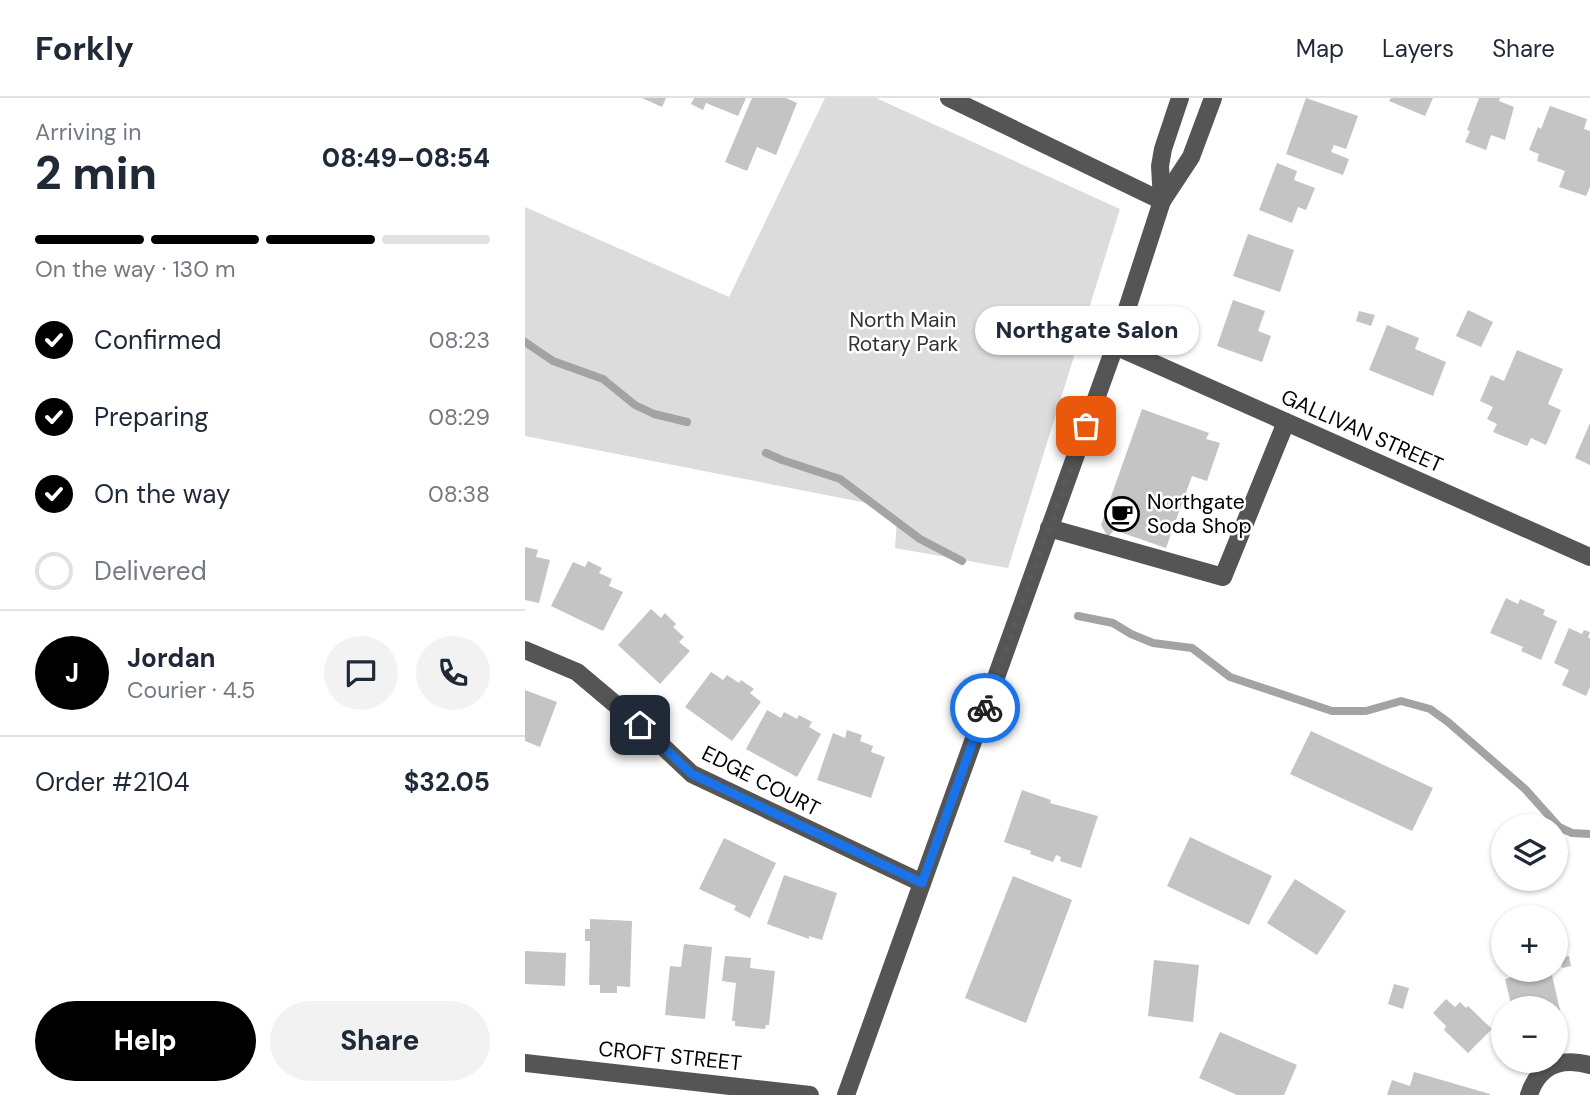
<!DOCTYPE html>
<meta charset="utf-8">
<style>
:root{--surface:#fff;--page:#f2f2f3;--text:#1f2937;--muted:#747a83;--line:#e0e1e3;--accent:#000}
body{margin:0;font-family:"DM Sans",sans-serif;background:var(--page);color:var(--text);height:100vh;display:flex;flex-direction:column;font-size:26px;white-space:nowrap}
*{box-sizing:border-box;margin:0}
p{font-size:23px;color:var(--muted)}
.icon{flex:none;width:38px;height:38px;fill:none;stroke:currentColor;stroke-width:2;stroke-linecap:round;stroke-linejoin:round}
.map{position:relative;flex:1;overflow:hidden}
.drawer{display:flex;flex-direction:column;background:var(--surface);width:525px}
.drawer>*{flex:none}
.tools{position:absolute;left:966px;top:716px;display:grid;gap:14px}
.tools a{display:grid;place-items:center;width:77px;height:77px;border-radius:50%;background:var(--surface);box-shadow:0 2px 5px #0004;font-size:35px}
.pin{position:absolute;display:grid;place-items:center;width:60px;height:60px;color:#fff;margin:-30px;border-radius:14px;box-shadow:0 4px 10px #0006}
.courier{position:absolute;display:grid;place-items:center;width:70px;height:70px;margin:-35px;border:5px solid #1a73e8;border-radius:50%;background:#fff;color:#222;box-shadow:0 2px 9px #0007}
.bubble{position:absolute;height:49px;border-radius:24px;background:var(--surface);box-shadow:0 2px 5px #0004;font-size:23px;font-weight:800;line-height:49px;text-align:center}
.headline em{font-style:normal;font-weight:800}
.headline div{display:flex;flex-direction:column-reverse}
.headline{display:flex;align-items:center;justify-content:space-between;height:119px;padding:0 35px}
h1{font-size:46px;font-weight:800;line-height:52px}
.bar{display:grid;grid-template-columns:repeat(4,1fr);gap:10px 7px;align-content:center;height:84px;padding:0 35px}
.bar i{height:9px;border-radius:5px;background:var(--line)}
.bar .selected{background:var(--accent)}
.bar p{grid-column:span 4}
.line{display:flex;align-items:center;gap:18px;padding:0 35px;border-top:2px solid var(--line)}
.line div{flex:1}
.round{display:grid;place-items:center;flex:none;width:74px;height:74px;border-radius:37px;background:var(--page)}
ol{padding:0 35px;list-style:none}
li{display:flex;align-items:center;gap:21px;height:77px}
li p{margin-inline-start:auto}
li .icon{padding:7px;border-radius:50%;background:var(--accent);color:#fff;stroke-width:4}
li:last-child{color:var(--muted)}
li i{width:38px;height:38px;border:4px solid var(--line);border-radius:50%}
.button{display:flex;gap:14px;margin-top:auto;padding:14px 35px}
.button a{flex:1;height:80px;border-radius:42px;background:var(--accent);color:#fff;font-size:28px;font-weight:800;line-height:80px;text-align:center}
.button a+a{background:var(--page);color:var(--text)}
header{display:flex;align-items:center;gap:42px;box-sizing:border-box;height:98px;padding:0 35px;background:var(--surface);border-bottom:2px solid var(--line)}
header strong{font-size:33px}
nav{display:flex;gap:38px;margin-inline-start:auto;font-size:24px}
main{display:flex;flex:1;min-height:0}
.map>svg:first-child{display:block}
</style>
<header>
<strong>Forkly</strong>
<nav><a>Map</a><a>Layers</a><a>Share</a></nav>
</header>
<main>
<section class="drawer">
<div class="headline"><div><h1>2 min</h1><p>Arriving in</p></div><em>08:49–08:54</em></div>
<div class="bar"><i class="selected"></i><i class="selected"></i><i class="selected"></i><i></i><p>On the way · 130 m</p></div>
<ol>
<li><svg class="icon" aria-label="check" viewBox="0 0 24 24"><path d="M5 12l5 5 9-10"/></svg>Confirmed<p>08:23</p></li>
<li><svg class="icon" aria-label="check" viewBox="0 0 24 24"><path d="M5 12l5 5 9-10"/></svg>Preparing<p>08:29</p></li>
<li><svg class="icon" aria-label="check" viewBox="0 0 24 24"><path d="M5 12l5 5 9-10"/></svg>On the way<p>08:38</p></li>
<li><i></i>Delivered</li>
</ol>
<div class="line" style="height:126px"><b class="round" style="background:var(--accent);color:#fff">J</b><div><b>Jordan</b><p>Courier · 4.5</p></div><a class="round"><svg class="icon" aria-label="chat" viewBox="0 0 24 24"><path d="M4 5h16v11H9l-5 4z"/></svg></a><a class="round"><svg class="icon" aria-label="phone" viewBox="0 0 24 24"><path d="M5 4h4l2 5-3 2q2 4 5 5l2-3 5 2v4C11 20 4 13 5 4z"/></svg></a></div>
<div class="line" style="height:91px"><div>Order #2104</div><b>$32.05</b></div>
<div class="button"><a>Help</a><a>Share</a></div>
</section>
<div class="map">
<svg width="1065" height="997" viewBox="0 0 1065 997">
<rect width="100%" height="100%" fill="#fff"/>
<path fill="#dcdcdc" d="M300,0H351L595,111L483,470L370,450L372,421L347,406L0,338V109L204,199Z"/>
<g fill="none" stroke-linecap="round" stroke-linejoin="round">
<g stroke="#a3a3a3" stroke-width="8">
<path d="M0,244L28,263L78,281L110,307L129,316L162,324"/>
<path d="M241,355L257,362L315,381L395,441L437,463"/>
<path d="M553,518L588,525L606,536L628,545L667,550L705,579L807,613H841L876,603L905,611L923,624L1000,691L1034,729L1047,735L1065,736"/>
</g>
</g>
<g fill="#c4c4c4">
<path d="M117,0H141L137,9Z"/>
<path d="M169,0H221L213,18L181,5L178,12L166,6Z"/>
<path d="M227,0H261L272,5L251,57L232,49L222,73L200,64Z"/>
<path d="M781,0L833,18L821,51L809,47L806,54L824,61L818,77L761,56Z"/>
<path d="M866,0H908L900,18L864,3Z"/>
<path d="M954,0H975L974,3L989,9L980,42L966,37L961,52L940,44L945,33L942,32Z"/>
<path d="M1025,8L1062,21L1059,31L1065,33V89L1061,98L1034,89L1040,73L1012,63L1014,56L1004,52L1013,29L1016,31Z"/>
<path d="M752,65L772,73L769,82L790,90L781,112L773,109L767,125L734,112Z"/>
<path d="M723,136L769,152L755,194L708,178Z"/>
<path d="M708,202L740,213L733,233L746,238L737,264L692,248Z"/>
<path d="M943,212L968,224L956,249L931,238Z"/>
<path d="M834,213L850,217L846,228L831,223Z"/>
<path d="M862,227L894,240L890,251L921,264L908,298L844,272Z"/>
<path d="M992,252L1038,271L1023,306L1036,312L1021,347L1006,340L1002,348L968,334L972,326L962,321L968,309L955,303L966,277L979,283Z"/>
<path d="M617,311L684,335L681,341L695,345L682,383L667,378L641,450L589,432L583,439L576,427Z"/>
<path d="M1065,325V367L1050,360Z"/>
<path d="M0,449L13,452L11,459L25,462L14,505L0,502Z"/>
<path d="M63,463L77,470L74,475L87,481L84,488L98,494L78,533L26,508L48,464L60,469Z"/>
<path d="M981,500L993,506L995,501L1020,512L1018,517L1032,523L1016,562L996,553L998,549L965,535Z"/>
<path d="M126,511L136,520L140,515L151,526L148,529L159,539L154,544L165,553L135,586L93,547Z"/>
<path d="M1044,530L1057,536L1059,532L1065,534L1063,540H1065V589L1061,598L1037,587L1044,572L1029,565Z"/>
<path d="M186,574L198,582L202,577L214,585L216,582L229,591L225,595L236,604L207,643L160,609Z"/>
<path d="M0,592L32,604L15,649L0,643Z"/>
<path d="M242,612L256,620L259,614L272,621L274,617L287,624L284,629L296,636L272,679L221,651Z"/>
<path d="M322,632L337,637L335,643L348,648L346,654L360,659L346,700L292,682L308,635L320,640Z"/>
<path d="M786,633L908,690L887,733L765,676Z"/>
<path d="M497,692L526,702L525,705L573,718L556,770L535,763L536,759L531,757L528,764L505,756L506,753L479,744Z"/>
<path d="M665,739L747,778L724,827L642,788Z"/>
<path d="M199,740L251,765L225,820L209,812L211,808L174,791Z"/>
<path d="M259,777L312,795L297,842L284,838V841L242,826Z"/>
<path d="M488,778L547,802L501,925L440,900Z"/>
<path d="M770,781L821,813L792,857L742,825Z"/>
<path d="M65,821L107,823L105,889L92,888V895H75V887H64L65,843H60V831H65Z"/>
<path d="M159,846L187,849L180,921L140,917L145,868L156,869Z"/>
<path d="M0,853L41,855L40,888L0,886Z"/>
<path d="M200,858L226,860L225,870L250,873L244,927H241L240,931L210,928V923H207L211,885L197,883Z"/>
<path d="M1044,858L1046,868L1037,870L1035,860Z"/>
<path d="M629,862L674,867L668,924L623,918Z"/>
<path d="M994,872L1026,873L1038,925L1031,927V910H987L980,881L995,877Z"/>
<path d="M869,886L884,890L878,911L863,906Z"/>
<path d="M921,901L930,909L935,904L941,910L943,908L967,931L943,955L919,932L921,928L908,915Z"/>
<path d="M695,934L772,967L759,997H712L674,980Z"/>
<path d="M889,974L965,996V997H862L867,982L885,988Z"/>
</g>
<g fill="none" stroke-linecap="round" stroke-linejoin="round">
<g stroke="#555" stroke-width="18">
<path d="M424,0L637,103"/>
<path d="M637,103L635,68L638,51L655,0"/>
<path d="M590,248L1065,459"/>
<path d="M524,430L698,479L761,324"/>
<path d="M0,552L52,574L115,627L167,676L397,785"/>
<path d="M0,965L285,997"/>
<path d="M321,997L590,248L637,103L666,59L688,0"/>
<path d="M1004,997C1013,968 1036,959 1065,967"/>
</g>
</g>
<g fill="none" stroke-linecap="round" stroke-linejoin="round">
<path stroke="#595959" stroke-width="7" stroke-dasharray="0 12.6" d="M460,610L561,328"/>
<path stroke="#1a73e8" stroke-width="9" d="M115,627L167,676L397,785L460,610"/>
</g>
<defs>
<g id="cafe-ring" transform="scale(1.75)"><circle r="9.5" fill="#fff" stroke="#000" stroke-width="1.5"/><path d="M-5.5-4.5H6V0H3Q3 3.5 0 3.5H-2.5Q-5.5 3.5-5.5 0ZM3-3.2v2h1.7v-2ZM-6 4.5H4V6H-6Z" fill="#000"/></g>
</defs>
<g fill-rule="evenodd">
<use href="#cafe-ring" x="597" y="416"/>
</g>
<g text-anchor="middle" stroke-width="5" stroke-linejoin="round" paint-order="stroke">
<g font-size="21" fill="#333" stroke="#fff">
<text x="378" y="229">North Main<tspan x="378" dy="24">Rotary Park</tspan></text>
</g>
<g font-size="21" fill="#000" stroke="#fff">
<text transform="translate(837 333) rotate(24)" y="7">GALLIVAN STREET</text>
<text transform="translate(236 683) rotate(27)" y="7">EDGE COURT</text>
<text transform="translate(145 958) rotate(6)" y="7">CROFT STREET</text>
</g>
<g font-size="21" fill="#000" stroke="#fff" text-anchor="start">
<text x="622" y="411">Northgate<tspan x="622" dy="24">Soda Shop</tspan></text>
</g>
</g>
</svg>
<div class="tools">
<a><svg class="icon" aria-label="layers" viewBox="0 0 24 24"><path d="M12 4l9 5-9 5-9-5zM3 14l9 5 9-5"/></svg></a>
<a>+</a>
<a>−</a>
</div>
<div class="pin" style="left:561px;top:328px;background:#ea580c"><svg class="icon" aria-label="bag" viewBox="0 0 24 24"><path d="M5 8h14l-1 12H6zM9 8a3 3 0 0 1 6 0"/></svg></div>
<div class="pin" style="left:115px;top:627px;background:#1f2937"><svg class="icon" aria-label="home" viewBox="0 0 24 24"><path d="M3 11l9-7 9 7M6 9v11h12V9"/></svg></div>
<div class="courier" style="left:460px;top:610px"><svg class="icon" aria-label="bike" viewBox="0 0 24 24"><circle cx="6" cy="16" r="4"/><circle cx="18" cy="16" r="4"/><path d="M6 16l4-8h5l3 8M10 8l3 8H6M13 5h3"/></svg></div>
<div class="bubble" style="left:450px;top:208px;width:224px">Northgate Salon</div>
</div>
</main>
